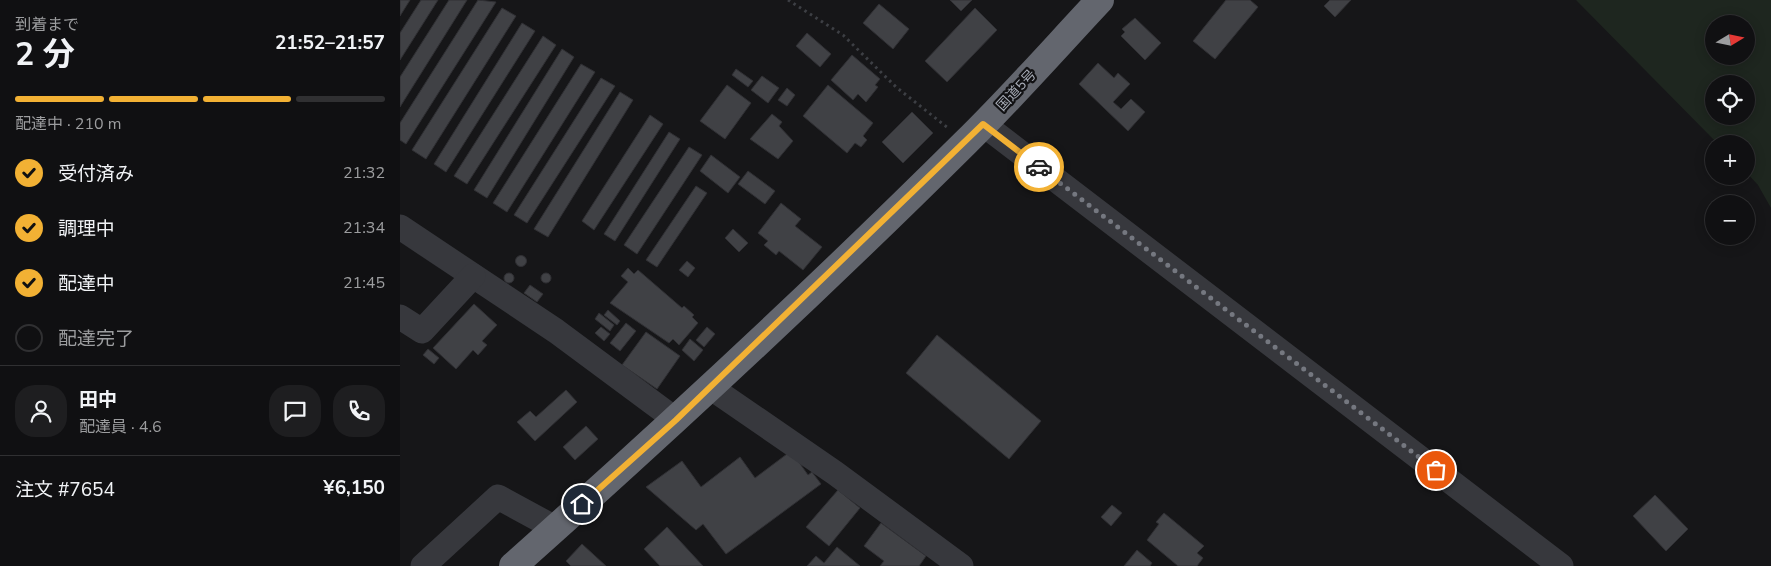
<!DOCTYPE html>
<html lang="ja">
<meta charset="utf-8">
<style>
:root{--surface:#101012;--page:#1e1e20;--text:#f1f3f6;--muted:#9c9d9f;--line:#303032;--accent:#f2b134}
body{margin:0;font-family:"Nunito Sans","Noto Sans JP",sans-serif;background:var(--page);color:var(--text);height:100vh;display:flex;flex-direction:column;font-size:19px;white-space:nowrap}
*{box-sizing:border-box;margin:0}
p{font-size:16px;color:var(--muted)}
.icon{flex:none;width:28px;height:28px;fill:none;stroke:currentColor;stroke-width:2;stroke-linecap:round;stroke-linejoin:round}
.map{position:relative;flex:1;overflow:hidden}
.details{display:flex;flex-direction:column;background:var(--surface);width:400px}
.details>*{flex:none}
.needle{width:32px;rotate:80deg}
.tools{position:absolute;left:1305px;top:15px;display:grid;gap:10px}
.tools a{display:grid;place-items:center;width:50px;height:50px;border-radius:50%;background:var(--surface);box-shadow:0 2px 12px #0003,0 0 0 1px var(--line);font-size:25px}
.pin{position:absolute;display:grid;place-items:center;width:42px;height:42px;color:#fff;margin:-21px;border:2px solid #fff;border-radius:50%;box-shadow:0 1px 5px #0007}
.courier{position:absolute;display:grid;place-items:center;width:50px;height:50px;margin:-25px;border:4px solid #f2b134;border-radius:50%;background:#fff;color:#222;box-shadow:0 1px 6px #0007}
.head em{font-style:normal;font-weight:700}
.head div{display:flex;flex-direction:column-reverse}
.head{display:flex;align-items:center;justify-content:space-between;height:85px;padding:0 15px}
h1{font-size:32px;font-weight:700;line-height:38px}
.bar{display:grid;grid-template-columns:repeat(4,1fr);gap:8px 5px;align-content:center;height:60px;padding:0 15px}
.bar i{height:6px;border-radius:4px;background:var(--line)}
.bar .active{background:var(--accent)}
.bar p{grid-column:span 4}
.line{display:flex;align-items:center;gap:12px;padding:0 15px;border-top:1px solid var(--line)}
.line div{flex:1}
.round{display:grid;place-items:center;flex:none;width:52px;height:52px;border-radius:20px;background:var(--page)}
ol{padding:0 15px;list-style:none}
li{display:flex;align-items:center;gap:15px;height:55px}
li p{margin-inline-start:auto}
li .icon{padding:5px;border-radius:50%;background:var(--accent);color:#111;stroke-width:4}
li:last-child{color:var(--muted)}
li i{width:28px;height:28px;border:2px solid var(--line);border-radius:50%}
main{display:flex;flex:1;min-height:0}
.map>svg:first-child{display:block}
</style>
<main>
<section class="details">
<div class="head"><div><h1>2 分</h1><p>到着まで</p></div><em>21:52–21:57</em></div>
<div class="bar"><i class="active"></i><i class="active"></i><i class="active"></i><i></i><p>配達中 · 210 m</p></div>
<ol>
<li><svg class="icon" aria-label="check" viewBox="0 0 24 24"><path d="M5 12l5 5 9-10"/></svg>受付済み<p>21:32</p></li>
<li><svg class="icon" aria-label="check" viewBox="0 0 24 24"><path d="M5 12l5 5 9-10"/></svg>調理中<p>21:34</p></li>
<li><svg class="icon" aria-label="check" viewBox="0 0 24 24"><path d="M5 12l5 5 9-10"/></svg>配達中<p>21:45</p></li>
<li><i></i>配達完了</li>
</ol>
<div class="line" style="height:90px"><a class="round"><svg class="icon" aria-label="person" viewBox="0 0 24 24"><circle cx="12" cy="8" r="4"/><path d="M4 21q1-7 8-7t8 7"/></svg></a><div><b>田中</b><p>配達員 · 4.6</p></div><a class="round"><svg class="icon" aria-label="chat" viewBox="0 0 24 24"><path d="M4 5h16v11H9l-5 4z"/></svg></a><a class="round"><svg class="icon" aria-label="phone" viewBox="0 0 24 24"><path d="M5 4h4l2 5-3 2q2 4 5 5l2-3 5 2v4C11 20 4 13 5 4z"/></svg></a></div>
<div class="line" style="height:65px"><div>注文 #7654</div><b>¥6,150</b></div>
</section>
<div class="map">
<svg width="1371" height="566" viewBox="0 0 1371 566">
<rect width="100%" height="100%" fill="#161618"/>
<path fill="#1e261f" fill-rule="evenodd" d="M1176,0H1371V208L1358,185L1346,172V144H1318ZM1314,24H1346V56H1314ZM1314,84H1346V116H1314Z"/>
<g fill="#404145" stroke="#303034">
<path d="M0,0H10L0,16Z"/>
<path d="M21,0H38L0,60V33Z"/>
<path d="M49,0H67L0,107V77Z"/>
<path d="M78,0L96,2L6,144L0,140V123Z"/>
<path d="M550,0H572L561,11Z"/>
<path d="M826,0H850L858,7L815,59L793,41Z"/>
<path d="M930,0H951L935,17L924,6Z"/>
<path d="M479,4L509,29L493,49L463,23Z"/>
<path d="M102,8L116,16L26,159L12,150Z"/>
<path d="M575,8L597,30L547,82L525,61Z"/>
<path d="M735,18L761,43L745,60L721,36L725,32L722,29Z"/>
<path d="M122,23L135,31L46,172L34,164Z"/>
<path d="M407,33L431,54L420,67L396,46Z"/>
<path d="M143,36L156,45L67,184L54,176Z"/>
<path d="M162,49L174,57L87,198L74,190Z"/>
<path d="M452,55L480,79L475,85L478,87L466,102L458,94L453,100L431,80Z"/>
<path d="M698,63L714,78L718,73L730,84L713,102L721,109L731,99L745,112L728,131L679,84Z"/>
<path d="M181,64L195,72L107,212L93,203Z"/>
<path d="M336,69L353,81L348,87L332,75Z"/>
<path d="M362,76L379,88L368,103L351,90Z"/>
<path d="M201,78L215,86L127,223L114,215Z"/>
<path d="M327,85L351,103L325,139L300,121Z"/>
<path d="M428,85L473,123L463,136L467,140L461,147L455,143L447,153L403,116Z"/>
<path d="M387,88L395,95L387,106L378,100Z"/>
<path d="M220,92L233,100L148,237L134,229Z"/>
<path d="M512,112L533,133L503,163L482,142Z"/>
<path d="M372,114L382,122L379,126L393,141L378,159L350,139Z"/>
<path d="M250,115L263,124L194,230L182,221Z"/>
<path d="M269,132L280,139L215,241L204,234Z"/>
<path d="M289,147L302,155L237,254L224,245Z"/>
<path d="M311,155L340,177L328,193L300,171Z"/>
<path d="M348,171L375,191L365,204L338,184Z"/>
<path d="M296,186L307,193L257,267L246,260Z"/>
<path d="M381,203L401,219L395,226L422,247L403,270L379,251L376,255L364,245L368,241L358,233Z"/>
<path d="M333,229L348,243L339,252L325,238Z"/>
<circle cx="121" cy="261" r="5.5"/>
<path d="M287,261L295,268L288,277L279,270Z"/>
<path d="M228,268L234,274L238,270L282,308L284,306L294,315L292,317L298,323L279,345L273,339L269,343L210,303L228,282L221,276Z"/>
<circle cx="146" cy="278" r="5"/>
<circle cx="109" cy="278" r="5"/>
<path d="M130,285L143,294L137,302L124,293Z"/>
<path d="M74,304L97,325L82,341L87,345L78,355L73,350L56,369L33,348Z"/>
<path d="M208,310L220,321L217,325L204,315Z"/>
<path d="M199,313L214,325L210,331L195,319Z"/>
<path d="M226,323L236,331L220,351L210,343Z"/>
<path d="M201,327L210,334L204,341L195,333Z"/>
<path d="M307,327L315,334L304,347L296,340Z"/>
<path d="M246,332L280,356L257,389L222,365Z"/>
<path d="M537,335L641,421L609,459L506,373Z"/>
<path d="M290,339L303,350L294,361L282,350Z"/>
<path d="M28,349L39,358L34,364L23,355Z"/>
<path d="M166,390L177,402L135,441L117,422L130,411L136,417Z"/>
<path d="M186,426L198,439L175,460L163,447Z"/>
<path d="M391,451L408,475L412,472L421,484L326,554L303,524L296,530L246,487L282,461L301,487L340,457L355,478Z"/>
<path d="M438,490L460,508L429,546L406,527Z"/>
<path d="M1255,495L1288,529L1266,551L1233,516Z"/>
<path d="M712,505L722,513L711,526L701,517Z"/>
<path d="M764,513L804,546L797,553L803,558L797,566H778L747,540L759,524L756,522Z"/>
<path d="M481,523L526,556L519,566H480L484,561L464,546Z"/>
<path d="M267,527L303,566H260L244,549Z"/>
<path d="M182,544L206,566H171L166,561Z"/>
<path d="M437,547L460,566H407L416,556L424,563Z"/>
<path d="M737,550L752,563L750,566H724Z"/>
</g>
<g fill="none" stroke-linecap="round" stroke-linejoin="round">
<path stroke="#3d3f44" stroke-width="3" stroke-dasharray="2.5 4" stroke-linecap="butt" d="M388,0L443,35L496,87L548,128"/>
<g stroke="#37383d" stroke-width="25">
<path d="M583,124L1161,566"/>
<path d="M0,227L156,331L276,420"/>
<path d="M0,317L22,331L73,276"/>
<path d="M310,387L435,473L561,566"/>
<path d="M23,566L98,497L155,528"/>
</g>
<path stroke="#63666e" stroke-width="28" d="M113,566C267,429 418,289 565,143C612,97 655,48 700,0"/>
</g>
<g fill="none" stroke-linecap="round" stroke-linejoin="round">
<path stroke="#757880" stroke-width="5" stroke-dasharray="0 9" d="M639,167L1036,470"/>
<path stroke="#f2b134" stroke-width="6" d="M182,504L276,420L583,124L639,167"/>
</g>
<g text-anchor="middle" stroke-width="4.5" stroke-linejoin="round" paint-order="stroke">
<g font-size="14" fill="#a8adb8" stroke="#111113">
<text transform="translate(616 90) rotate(-47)" y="5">国道5号</text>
</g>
</g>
</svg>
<div class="tools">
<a><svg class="needle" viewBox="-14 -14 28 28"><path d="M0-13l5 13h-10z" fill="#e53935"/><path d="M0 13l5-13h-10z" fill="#9c9d9f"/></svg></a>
<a><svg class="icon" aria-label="locate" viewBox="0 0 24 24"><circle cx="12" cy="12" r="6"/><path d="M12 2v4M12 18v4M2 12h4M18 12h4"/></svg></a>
<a>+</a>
<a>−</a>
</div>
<div class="pin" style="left:1036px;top:470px;background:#ea580c"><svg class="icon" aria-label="bag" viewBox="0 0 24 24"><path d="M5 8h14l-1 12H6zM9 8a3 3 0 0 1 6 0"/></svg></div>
<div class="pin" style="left:182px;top:504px;background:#1f2937"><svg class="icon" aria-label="home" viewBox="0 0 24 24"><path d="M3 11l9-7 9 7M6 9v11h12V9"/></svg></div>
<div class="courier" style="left:639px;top:167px"><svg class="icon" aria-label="car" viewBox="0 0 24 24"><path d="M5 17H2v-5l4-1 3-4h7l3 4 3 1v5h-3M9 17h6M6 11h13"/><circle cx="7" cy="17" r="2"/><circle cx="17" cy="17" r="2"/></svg></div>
</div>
</main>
